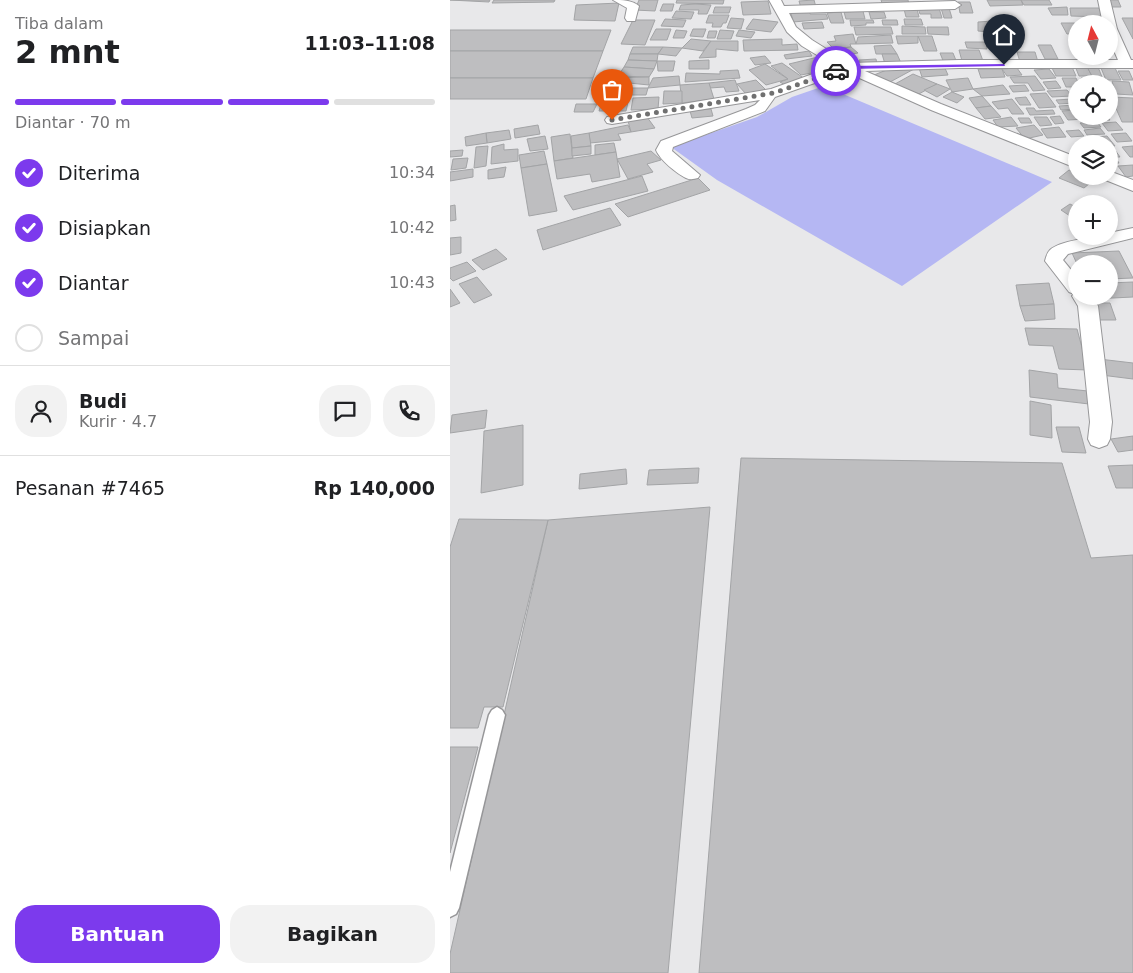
<!DOCTYPE html>
<html lang="id">
<meta charset="utf-8">
<style>
:root{--surface:#fff;--page:#f2f2f2;--text:#202124;--muted:#757577;--line:#e0e0e0;--accent:#7c3aed}
body{margin:0;font-family:"DejaVu Sans",sans-serif;background:var(--page);color:var(--text);height:100vh;display:flex;flex-direction:column;font-size:19px;white-space:nowrap}
*{box-sizing:border-box;margin:0}
p{font-size:16px;color:var(--muted)}
.icon{flex:none;width:28px;height:28px;fill:none;stroke:currentColor;stroke-width:2;stroke-linecap:round;stroke-linejoin:round}
.map{position:relative;flex:1;overflow:hidden}
.side{display:flex;flex-direction:column;background:var(--surface);width:450px}
.side>*{flex:none}
.needle{width:32px;rotate:353deg}
.fabs{position:absolute;left:618px;top:15px;display:grid;gap:10px}
.fabs a{display:grid;place-items:center;width:50px;height:50px;border-radius:50%;background:var(--surface);box-shadow:0 2px 8px #0003;font-size:25px}
.pin{position:absolute;display:grid;place-items:center;width:42px;height:42px;color:#fff;margin:-51px -21px;border-radius:50% 50% 50% 0;rotate:-45deg;box-shadow:0 0 5px #0007}
.pin .icon{rotate:45deg}
.courier{position:absolute;display:grid;place-items:center;width:50px;height:50px;margin:-25px;border:4px solid #7c3aed;border-radius:50%;background:#fff;color:#222;box-shadow:0 1px 6px #0007}
.summary em{font-style:normal;font-weight:700}
.summary div{display:flex;flex-direction:column-reverse}
.summary{display:flex;align-items:center;justify-content:space-between;height:85px;padding:0 15px}
h1{font-size:32px;font-weight:700;line-height:38px}
.bar{display:grid;grid-template-columns:repeat(4,1fr);gap:8px 5px;align-content:center;height:60px;padding:0 15px}
.bar i{height:6px;border-radius:4px;background:var(--line)}
.bar .selected{background:var(--accent)}
.bar p{grid-column:span 4}
.line{display:flex;align-items:center;gap:12px;padding:0 15px;border-top:1px solid var(--line)}
.line div{flex:1}
.round{display:grid;place-items:center;flex:none;width:52px;height:52px;border-radius:20px;background:var(--page)}
ol{padding:0 15px;list-style:none}
li{display:flex;align-items:center;gap:15px;height:55px}
li p{margin-inline-start:auto}
li .icon{padding:5px;border-radius:50%;background:var(--accent);color:#fff;stroke-width:4}
li:last-child{color:var(--muted)}
li i{width:28px;height:28px;border:2px solid var(--line);border-radius:50%}
.button{display:flex;gap:10px;margin-top:auto;padding:10px 15px}
.button a{flex:1;height:58px;border-radius:20px;background:var(--accent);color:#fff;font-size:20px;font-weight:700;line-height:58px;text-align:center}
.button a+a{background:var(--page);color:var(--text)}
main{display:flex;flex:1;min-height:0}
.map>svg:first-child{display:block}
</style>
<main>
<section class="side">
<div class="summary"><div><h1>2 mnt</h1><p>Tiba dalam</p></div><em>11:03–11:08</em></div>
<div class="bar"><i class="selected"></i><i class="selected"></i><i class="selected"></i><i></i><p>Diantar · 70 m</p></div>
<ol>
<li><svg class="icon" aria-label="check" viewBox="0 0 24 24"><path d="M5 12l5 5 9-10"/></svg>Diterima<p>10:34</p></li>
<li><svg class="icon" aria-label="check" viewBox="0 0 24 24"><path d="M5 12l5 5 9-10"/></svg>Disiapkan<p>10:42</p></li>
<li><svg class="icon" aria-label="check" viewBox="0 0 24 24"><path d="M5 12l5 5 9-10"/></svg>Diantar<p>10:43</p></li>
<li><i></i>Sampai</li>
</ol>
<div class="line" style="height:90px"><a class="round"><svg class="icon" aria-label="person" viewBox="0 0 24 24"><circle cx="12" cy="8" r="4"/><path d="M4 21q1-7 8-7t8 7"/></svg></a><div><b>Budi</b><p>Kurir · 4.7</p></div><a class="round"><svg class="icon" aria-label="chat" viewBox="0 0 24 24"><path d="M4 5h16v11H9l-5 4z"/></svg></a><a class="round"><svg class="icon" aria-label="phone" viewBox="0 0 24 24"><path d="M5 4h4l2 5-3 2q2 4 5 5l2-3 5 2v4C11 20 4 13 5 4z"/></svg></a></div>
<div class="line" style="height:65px"><div>Pesanan #7465</div><b>Rp 140,000</b></div>
<div class="button"><a>Bantuan</a><a>Bagikan</a></div>
</section>
<div class="map">
<svg width="683" height="973" viewBox="0 0 683 973">
<rect width="100%" height="100%" fill="#e8e8ea"/>
<path fill="#b5b7f3" d="M374,86L602,182L452,286L267,180L221,147L307,117L342,97Z"/>
<g fill="#bebec0" stroke="#a3a4a6">
<path d="M0,0H40L39,2Z"/>
<path d="M44,0H105L104,2L42,3Z"/>
<path d="M189,0H208L205,11L185,10Z"/>
<path d="M227,0H274L273,4L226,3Z"/>
<path d="M364,0L366,7L351,8L349,1Z"/>
<path d="M431,0H458L459,4L432,3Z"/>
<path d="M537,0H571L573,5L540,6Z"/>
<path d="M571,0H599L602,5H574Z"/>
<path d="M657,0H668L671,7H659Z"/>
<path d="M318,1L321,14L293,15L291,2Z"/>
<path d="M508,2H520L523,13H510Z"/>
<path d="M169,3L165,21L124,20L126,5Z"/>
<path d="M213,4H224L222,11H210Z"/>
<path d="M231,5L245,4L261,5L257,14H248L249,10H229Z"/>
<path d="M265,7H281L279,13H263Z"/>
<path d="M617,7L618,15H602L598,8Z"/>
<path d="M468,8H489L492,18H481V14H470Z"/>
<path d="M491,8H499L502,18H494Z"/>
<path d="M620,8H649L653,17L621,16Z"/>
<path d="M454,9H467L469,17H456Z"/>
<path d="M226,11L244,12L241,19L222,18Z"/>
<path d="M413,11L415,19H396L394,12Z"/>
<path d="M360,12V14H376L378,19L343,22L341,13Z"/>
<path d="M391,12L394,23H381L377,13Z"/>
<path d="M419,12H434L436,18L421,19Z"/>
<path d="M259,15H279L276,23H273L271,27H262L263,23H256Z"/>
<path d="M281,18L294,19L291,29L277,28Z"/>
<path d="M672,18H683V39Z"/>
<path d="M215,19L236,20L233,27L211,26Z"/>
<path d="M303,19L328,22L321,32L296,29Z"/>
<path d="M454,19H471L473,25H455Z"/>
<path d="M183,20H205L195,45L171,44Z"/>
<path d="M400,20H423L424,23H416V25L401,26Z"/>
<path d="M432,20H447L448,25H433Z"/>
<path d="M543,21L551,33L528,31V22Z"/>
<path d="M372,22L374,28L354,29L352,23Z"/>
<path d="M611,23H639V24H626V34H617Z"/>
<path d="M452,26L475,27L476,34H452Z"/>
<path d="M404,27H441L443,34L406,35Z"/>
<path d="M477,27H498L499,35L478,34Z"/>
<path d="M206,29H221L217,40H200Z"/>
<path d="M243,29H256L253,37L240,36Z"/>
<path d="M0,30H161L153,51H0Z"/>
<path d="M226,30L237,31L234,38H223Z"/>
<path d="M270,30L284,31L281,39H267Z"/>
<path d="M289,30L305,32L301,38L286,36Z"/>
<path d="M259,31H267L265,38H257Z"/>
<path d="M403,34L406,44H400L401,47L384,49L377,42L386,41L384,36Z"/>
<path d="M441,35L443,43L406,44L408,37Z"/>
<path d="M446,36H468V43L448,44Z"/>
<path d="M468,36H482L487,51H474Z"/>
<path d="M241,39L261,41L253,51L232,48Z"/>
<path d="M332,39V45L347,44L348,50L294,51L293,40Z"/>
<path d="M261,41H288V51L266,49V57L249,58Z"/>
<path d="M515,42H536L537,49L517,48Z"/>
<path d="M441,45L447,54H426L424,46Z"/>
<path d="M588,45H601L608,59H595Z"/>
<path d="M183,47H213L208,54H180Z"/>
<path d="M213,47L232,48L226,56L208,54Z"/>
<path d="M401,47L408,53L390,56L384,49Z"/>
<path d="M509,50H529L533,61H512Z"/>
<path d="M0,51H153L143,78H0Z"/>
<path d="M359,51L362,56L336,59L334,55Z"/>
<path d="M567,52H585L588,62H570Z"/>
<path d="M490,53H503L507,63H494Z"/>
<path d="M180,54H208L207,61L178,60Z"/>
<path d="M432,54H447L451,63L435,64Z"/>
<path d="M315,56L321,63L305,65L300,58Z"/>
<path d="M368,57L382,69L351,75L339,64Z"/>
<path d="M426,59L427,64L410,65L409,60Z"/>
<path d="M178,60L207,61L204,69L174,67Z"/>
<path d="M259,60V69H239V61Z"/>
<path d="M207,61H225L223,71H208Z"/>
<path d="M332,63L355,79L335,85L330,82L338,79L321,66Z"/>
<path d="M315,64L338,79L316,85L299,70Z"/>
<path d="M494,66L498,75L472,77L469,68Z"/>
<path d="M625,66H637L642,76H629Z"/>
<path d="M174,67L204,69L199,77L168,76Z"/>
<path d="M622,67L626,76H606L602,68Z"/>
<path d="M637,67H648L652,77L642,76Z"/>
<path d="M567,68L572,75L557,76L552,69Z"/>
<path d="M651,68H665L671,80H656Z"/>
<path d="M439,69H464L440,82L424,75Z"/>
<path d="M528,69H552L555,77L531,78Z"/>
<path d="M599,69L606,78L591,79L584,70Z"/>
<path d="M288,70L290,78L235,82L236,73L270,74V71Z"/>
<path d="M668,71H679L683,80H673Z"/>
<path d="M463,74L487,84L467,95L445,84Z"/>
<path d="M229,76L230,85L198,88L203,78Z"/>
<path d="M585,76L595,90L583,91L578,83H564L560,77Z"/>
<path d="M199,77V85L179,83L176,95L153,96L162,78Z"/>
<path d="M0,78H143L136,99H0Z"/>
<path d="M518,78L523,89L502,92L496,80Z"/>
<path d="M612,78H626L629,84H626V87H616Z"/>
<path d="M631,78H642L644,84H633Z"/>
<path d="M285,80L289,91L276,92L274,87L260,88L259,83Z"/>
<path d="M306,80L316,90L296,94L287,84Z"/>
<path d="M606,81L611,88L598,89L593,82Z"/>
<path d="M662,81L679,82L683,95L666,94Z"/>
<path d="M259,83L264,99L232,103L230,85Z"/>
<path d="M487,84L500,89L487,97L474,90Z"/>
<path d="M553,85L560,94L532,96L523,89Z"/>
<path d="M575,85L579,91L563,92L559,86Z"/>
<path d="M179,88H198L196,95H176Z"/>
<path d="M617,90L622,96L602,97L597,91Z"/>
<path d="M214,91H232V103L213,104Z"/>
<path d="M502,92L514,97L507,103L493,97Z"/>
<path d="M596,93L606,107L589,108L580,94Z"/>
<path d="M532,96L541,106L526,108L519,98Z"/>
<path d="M209,97L208,109L181,110L183,98Z"/>
<path d="M576,97L581,105H570L565,98Z"/>
<path d="M661,97L683,98V122H672Z"/>
<path d="M153,98H179L176,111H149Z"/>
<path d="M562,99L574,114H562L558,108L548,109L542,102Z"/>
<path d="M622,99L625,103L609,104L606,100Z"/>
<path d="M126,104H147L143,112H124Z"/>
<path d="M626,105V109L611,110L609,106Z"/>
<path d="M541,106L551,117L535,119L526,108Z"/>
<path d="M576,108H584L586,111L603,110L605,114L580,115Z"/>
<path d="M261,109L263,116L242,118L240,111Z"/>
<path d="M626,110V116H635L636,119L618,120L612,111Z"/>
<path d="M610,116L614,123L605,124L600,117Z"/>
<path d="M640,116H657L660,120L644,121Z"/>
<path d="M197,117L205,128L181,132L178,121Z"/>
<path d="M561,117L568,126L548,127L543,120Z"/>
<path d="M584,117H597L602,125L590,126Z"/>
<path d="M568,118H579L582,123H571Z"/>
<path d="M647,122L651,127L634,128L630,123Z"/>
<path d="M666,122L673,130L658,131L652,123Z"/>
<path d="M88,125L90,134L65,138L64,129Z"/>
<path d="M178,125L181,132L168,134L171,140L140,143L139,133Z"/>
<path d="M584,125L593,135L575,139L566,128Z"/>
<path d="M609,127L616,137L597,138L591,129Z"/>
<path d="M650,128L655,134L637,135L634,130Z"/>
<path d="M59,130L61,139L37,143L36,133Z"/>
<path d="M629,130L634,136L621,137L616,131Z"/>
<path d="M36,133L37,143L16,146L15,137Z"/>
<path d="M139,133L141,146L122,148L121,136Z"/>
<path d="M676,133L682,141L667,142L661,134Z"/>
<path d="M120,134L123,158L104,161L101,137Z"/>
<path d="M95,136L98,149L80,151L77,139Z"/>
<path d="M657,136L665,146L650,144L645,137Z"/>
<path d="M642,138L647,144H636L632,139Z"/>
<path d="M164,143L166,152L145,155V145Z"/>
<path d="M54,144V150L68,149V161L41,164L42,147Z"/>
<path d="M38,146L36,166L24,168L26,147Z"/>
<path d="M141,146V154L122,156V148Z"/>
<path d="M683,146V157H680L672,147Z"/>
<path d="M13,150L12,156L0,157V151Z"/>
<path d="M665,150L670,157H665L669,163L659,164V151Z"/>
<path d="M94,151L97,164L71,168L69,155Z"/>
<path d="M201,151L211,160L197,164L203,172L178,179L167,159Z"/>
<path d="M166,152L170,177L142,182L140,174L107,179L104,161Z"/>
<path d="M18,158L16,168L1,170L3,159Z"/>
<path d="M97,164L107,211L79,216L71,168Z"/>
<path d="M683,165V176L676,177L668,166Z"/>
<path d="M56,167L54,177L38,179V170Z"/>
<path d="M23,169V177L0,181V172Z"/>
<path d="M619,170L626,173V176H636L645,179L634,188L609,178Z"/>
<path d="M192,176L198,191L123,210L114,196Z"/>
<path d="M248,178L260,190L178,217L165,204Z"/>
<path d="M620,204L626,207V216L623,218L611,210Z"/>
<path d="M5,205L6,220L0,221V206Z"/>
<path d="M160,208L171,225L93,250L87,230Z"/>
<path d="M11,237V253L0,255V238Z"/>
<path d="M46,249L57,259L33,270L22,260Z"/>
<path d="M669,251L683,278L659,279V264H627L622,253Z"/>
<path d="M17,262L26,271L3,281L0,278V268Z"/>
<path d="M27,277L42,295L24,303L9,284Z"/>
<path d="M683,282V297L642,299L641,296H659V283Z"/>
<path d="M599,283L604,304L570,306L566,285Z"/>
<path d="M0,289L10,303L0,307Z"/>
<path d="M641,303H660L666,320H647Z"/>
<path d="M604,304L605,319L575,321L570,306Z"/>
<path d="M575,328L627,329L638,370L609,369L603,346L579,345Z"/>
<path d="M649,359L683,363V379L651,375Z"/>
<path d="M579,370L607,374L608,388L638,391L639,404L580,397Z"/>
<path d="M580,401L601,405L602,438L580,435Z"/>
<path d="M37,410L35,428L0,433L2,415Z"/>
<path d="M73,425V485L31,493L34,431Z"/>
<path d="M606,427H629L636,453L612,452Z"/>
<path d="M683,436V450L668,452L661,439Z"/>
<path d="M291,458L612,463L641,558L683,555V973H249Z"/>
<path d="M683,465V488H666L658,466Z"/>
<path d="M249,468L248,483L197,485L199,470Z"/>
<path d="M176,469L177,484L129,489L130,474Z"/>
<path d="M260,507L218,973H0V954L98,520Z"/>
<path d="M9,519L98,520L53,707H34L28,728H0V547Z"/>
<path d="M0,747H28L0,853Z"/>
</g>
<g fill="none" stroke-linecap="round" stroke-linejoin="round">
<g stroke="#969698" stroke-width="3">
<path id="lane" d="M47,707L52,710L55,715L9,908L6,914L0,917V872L39,715L42,710Z"/>
</g>
<g stroke="#969698" stroke-width="2">
<g id="street">
<path d="M163,0C172,0 182,0 189,6L185,21H177L175,18L177,8Z"/>
<path d="M319,0H331L334,6L505,1L511,5L505,9L339,13L346,27L362,40L399,63L509,60H668L659,39V24H653L648,0H660L667,29L681,60H683V68H509L415,71L491,104L626,157V168L481,110L396,72L325,97L315,111L223,147L222,151L250,175L248,178C244,179 240,180 236,178C226,173 210,160 206,150L211,141L296,109L305,105L310,100L162,124L157,123L155,120L157,117L162,116L321,89L385,66L352,46L337,32Z"/>
<path d="M659,171L683,180V191L653,179L651,176H659Z"/>
<path d="M683,228V238L618,254L613,260L626,276V296H642L648,306L662,422L660,439L657,445L649,448L641,445L638,439L640,422L628,306L622,296L624,294L619,292L595,261C596,257 597,253 600,250C609,241 646,236 659,236V233Z"/>
</g>
</g>
<use href="#lane" fill="#fff" fill-rule="evenodd"/>
<use href="#street" fill="#fff" fill-rule="evenodd"/>
</g>
<path fill="#7c3aed" d="M554,64L555,66L396,69L386,72L384,71L396,66Z"/>
<g fill="none" stroke-linecap="round" stroke-linejoin="round">
<path stroke="#707070" stroke-width="5" stroke-dasharray="0 9" d="M162,120L324,93L386,71"/>
</g>
</svg>
<div class="fabs">
<a><svg class="needle" viewBox="-14 -14 28 28"><path d="M0-13l5 13h-10z" fill="#e53935"/><path d="M0 13l5-13h-10z" fill="#757577"/></svg></a>
<a><svg class="icon" aria-label="locate" viewBox="0 0 24 24"><circle cx="12" cy="12" r="6"/><path d="M12 2v4M12 18v4M2 12h4M18 12h4"/></svg></a>
<a><svg class="icon" aria-label="layers" viewBox="0 0 24 24"><path d="M12 4l9 5-9 5-9-5zM3 14l9 5 9-5"/></svg></a>
<a>+</a>
<a>−</a>
</div>
<div class="pin" style="left:162px;top:120px;background:#ea580c"><svg class="icon" aria-label="bag" viewBox="0 0 24 24"><path d="M5 8h14l-1 12H6zM9 8a3 3 0 0 1 6 0"/></svg></div>
<div class="pin" style="left:554px;top:65px;background:#1f2937"><svg class="icon" aria-label="home" viewBox="0 0 24 24"><path d="M3 11l9-7 9 7M6 9v11h12V9"/></svg></div>
<div class="courier" style="left:386px;top:71px"><svg class="icon" aria-label="car" viewBox="0 0 24 24"><path d="M5 17H2v-5l4-1 3-4h7l3 4 3 1v5h-3M9 17h6M6 11h13"/><circle cx="7" cy="17" r="2"/><circle cx="17" cy="17" r="2"/></svg></div>
</div>
</main>
